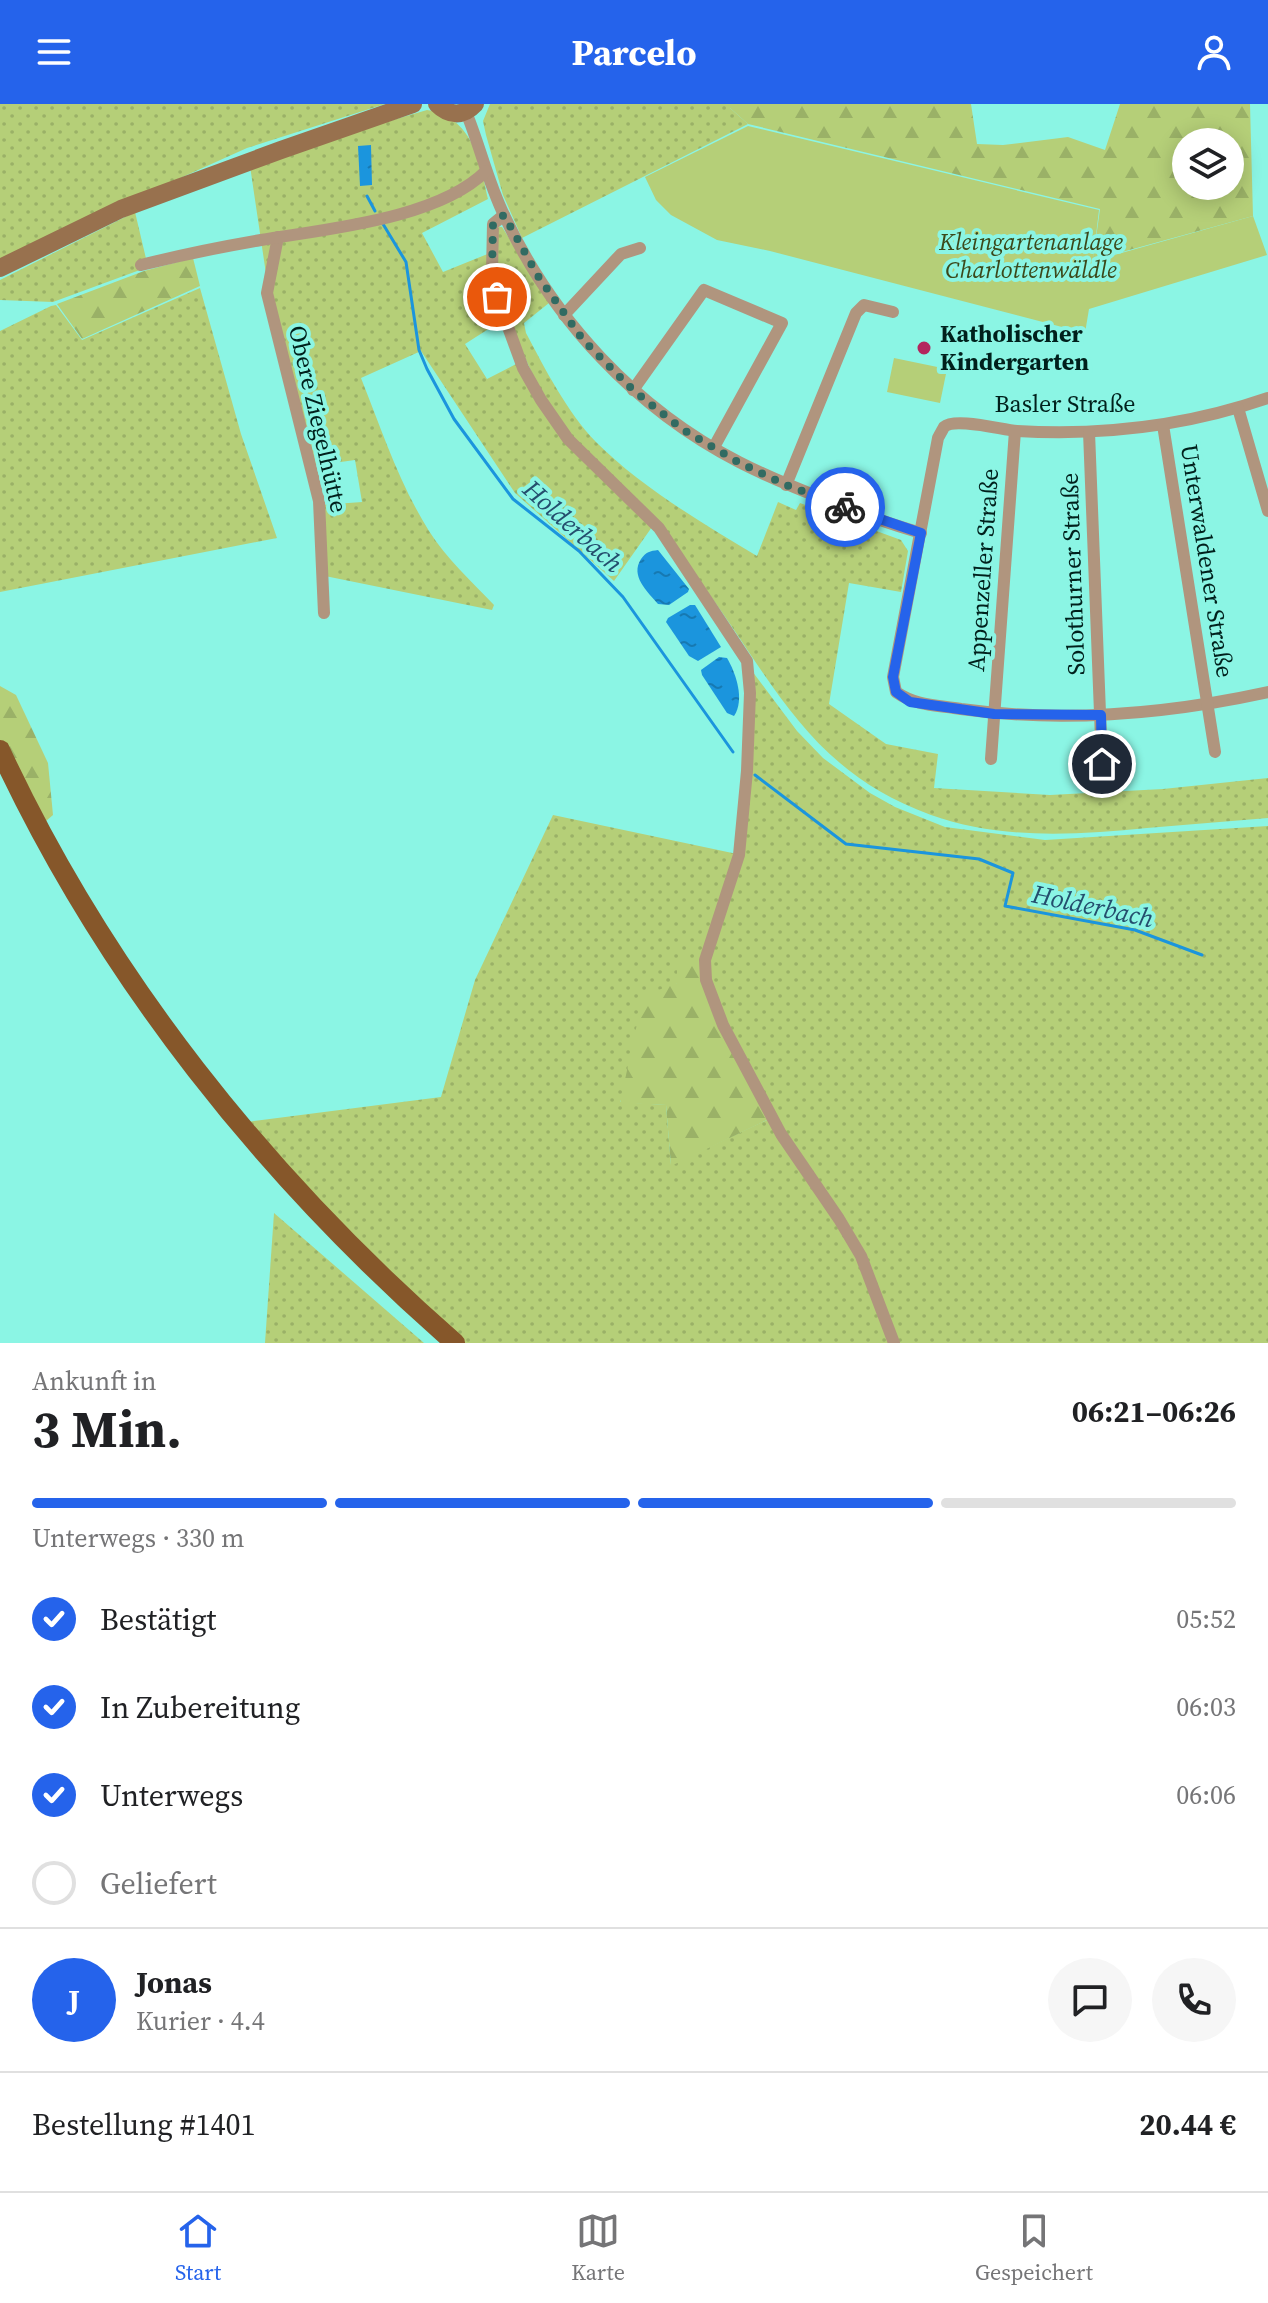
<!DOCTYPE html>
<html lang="de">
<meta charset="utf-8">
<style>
:root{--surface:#fff;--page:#f6f6f6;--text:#202124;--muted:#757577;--line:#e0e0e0;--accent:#2563eb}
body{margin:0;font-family:"Source Serif 4",serif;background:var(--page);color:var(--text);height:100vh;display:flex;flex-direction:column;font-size:30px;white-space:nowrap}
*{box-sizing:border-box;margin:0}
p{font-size:26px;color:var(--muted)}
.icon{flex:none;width:44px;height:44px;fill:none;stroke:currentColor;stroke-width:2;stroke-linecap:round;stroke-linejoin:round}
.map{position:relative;height:1239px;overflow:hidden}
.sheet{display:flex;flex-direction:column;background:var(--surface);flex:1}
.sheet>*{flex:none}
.buttons{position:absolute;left:1172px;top:24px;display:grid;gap:16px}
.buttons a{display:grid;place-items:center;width:72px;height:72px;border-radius:50%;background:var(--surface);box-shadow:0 4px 20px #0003;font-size:40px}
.pin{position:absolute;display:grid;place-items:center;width:68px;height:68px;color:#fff;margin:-34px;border:4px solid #fff;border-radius:50%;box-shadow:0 2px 8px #0007}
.courier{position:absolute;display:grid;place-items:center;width:80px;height:80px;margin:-40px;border:6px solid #2563eb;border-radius:50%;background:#fff;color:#222;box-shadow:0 2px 10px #0007}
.overview em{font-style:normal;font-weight:700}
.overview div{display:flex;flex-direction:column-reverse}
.overview{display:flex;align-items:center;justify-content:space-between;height:136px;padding:0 32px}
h1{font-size:52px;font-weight:700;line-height:60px}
.bar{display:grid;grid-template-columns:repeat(4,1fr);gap:12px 8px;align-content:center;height:96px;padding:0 32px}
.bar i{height:10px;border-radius:6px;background:var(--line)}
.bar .on{background:var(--accent)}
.bar p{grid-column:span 4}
.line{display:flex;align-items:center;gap:20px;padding:0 32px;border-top:2px solid var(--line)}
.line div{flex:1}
.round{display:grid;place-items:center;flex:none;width:84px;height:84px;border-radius:42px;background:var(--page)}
ol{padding:0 32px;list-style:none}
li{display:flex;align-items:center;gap:24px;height:88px}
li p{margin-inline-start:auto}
li .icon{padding:8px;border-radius:50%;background:var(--accent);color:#fff;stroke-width:4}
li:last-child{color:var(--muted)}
li i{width:44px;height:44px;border:4px solid var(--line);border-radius:50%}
header{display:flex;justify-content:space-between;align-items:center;height:104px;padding:0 32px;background:var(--accent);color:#fff;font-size:36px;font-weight:700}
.dock{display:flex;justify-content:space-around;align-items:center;height:112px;border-top:2px solid var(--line);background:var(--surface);font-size:22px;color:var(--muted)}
.dock a{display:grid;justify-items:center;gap:4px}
.dock .on{color:var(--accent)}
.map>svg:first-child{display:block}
</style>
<header><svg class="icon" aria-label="menu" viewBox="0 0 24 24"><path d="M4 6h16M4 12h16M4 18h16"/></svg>Parcelo<svg class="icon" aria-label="person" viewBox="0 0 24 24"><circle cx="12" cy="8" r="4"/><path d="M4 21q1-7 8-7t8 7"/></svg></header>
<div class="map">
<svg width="1268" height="1239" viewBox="0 0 1268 1239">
<defs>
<pattern id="grass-dots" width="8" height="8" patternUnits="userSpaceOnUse" patternTransform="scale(2)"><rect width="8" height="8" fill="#b5cf78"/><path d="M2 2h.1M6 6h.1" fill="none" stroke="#9ab167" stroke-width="1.8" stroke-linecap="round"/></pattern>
<pattern id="forest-firs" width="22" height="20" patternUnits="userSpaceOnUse" patternTransform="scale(2)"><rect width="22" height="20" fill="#b5cf78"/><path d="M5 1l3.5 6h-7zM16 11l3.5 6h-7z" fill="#9ab167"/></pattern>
<pattern id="water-ripples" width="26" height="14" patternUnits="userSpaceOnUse" patternTransform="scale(2)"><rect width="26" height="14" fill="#1b95dd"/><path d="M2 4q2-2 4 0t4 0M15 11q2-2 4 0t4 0" fill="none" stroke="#1679b2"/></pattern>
</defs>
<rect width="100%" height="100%" fill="#8bf5e4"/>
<g fill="url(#grass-dots)">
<path d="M0,0H385L247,44L0,155Z"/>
<path d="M490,0H730V4L748,20L522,134L503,91L486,31L483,17Z"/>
<path d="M427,6C472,13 480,56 488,95L422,129L443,168L490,149L501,217L465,240L487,275L518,259L539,299L652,423L614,477L515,389L421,247L361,274C382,327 399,379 429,427C446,454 472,478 494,501L492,506L325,472L321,401L362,398L355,356L312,362L269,190L250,62L284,48Z"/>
<path d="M135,108L148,163L53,198L0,196V176Z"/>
<path d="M498,123H502L504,126L549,199L524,219L526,229C545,265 567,308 596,338C641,383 702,419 757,452L778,398L796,406L800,399L901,436L908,447L901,488L849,479L829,600L886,640L938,650L934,684L1050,691L1163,685L1268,674V714C1228,717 1187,721 1147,724C1075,731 1001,736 931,711C802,664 771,569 694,470C656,421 608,379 569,330C546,301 531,268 517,235C511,220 502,205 499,190C495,168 495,145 498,123Z"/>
<path d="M200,184L241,330L277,434L0,488V227L51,202L56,201L82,236Z"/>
<path d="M749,563L797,627L823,654L870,689L895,703L945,723L1045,736L1268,722V1239H896L863,1151L783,1028L725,918L709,876L707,857L742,751Z"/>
<path d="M553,711L737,750L703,857L677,879L620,998L666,1001L671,1061L769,1015L860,1153L892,1239H454L239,1019L441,993L475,876Z"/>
<path d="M274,1109L424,1239H265Z"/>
</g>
<g fill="url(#forest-firs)" fill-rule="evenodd">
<path d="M730,0H971L977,40L1003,41L1068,33L1105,46L1120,0H1250L1253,112L1093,156L1100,105L748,20L730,4ZM1186,38H1230V82H1186Z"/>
<path d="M193,154L200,182L82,235L57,200L144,167Z"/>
<path d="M0,582L16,591L48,659L53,711L39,723L0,647Z"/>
<path d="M703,857L704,877L769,1015L671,1062L666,1001L620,999L643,892L677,879V858Z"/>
</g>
<g fill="#b5cf78">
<path d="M748,22L1099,106L1093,157L1253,112L1267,151L1089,205L1085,229L770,147L717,136L671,111L656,96L645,73Z"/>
<path d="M894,254L947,265L940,299L887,288Z"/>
</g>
<g fill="url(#water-ripples)">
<path d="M371,41L372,81L360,82L358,42Z"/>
<path d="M658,446L689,485L688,488L669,501L658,500C647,487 630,472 641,455C646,448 650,447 658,446Z"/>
<path d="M690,501H695L721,543L698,557L689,552L666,518L668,514Z"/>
<path d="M719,553L727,554C736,569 745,596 734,612L727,609L702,571L701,566Z"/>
</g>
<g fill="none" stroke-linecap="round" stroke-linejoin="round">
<g stroke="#1b95dd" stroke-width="3">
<path d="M367,92L375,107"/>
<path d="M383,120L406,158L419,246L427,265L454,315L513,395L579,447L623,493L733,648"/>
<path d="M755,671L846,740L979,755L1013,769L1005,802L1135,826L1202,851"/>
</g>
<g stroke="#b0957e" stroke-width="12">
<path d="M466,8C480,42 488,78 504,111C553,216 636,305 739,358C768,373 798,385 829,397C859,409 890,420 921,429"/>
<path d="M504,111L493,120L492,168L497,193L523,264L541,296L568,335L659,424L747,557L750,589L747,667L739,751L705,856L706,876L723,921L781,1030L839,1115L861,1152L894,1239"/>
<path d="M278,133L267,189L319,397L324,509"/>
<path d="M141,161C181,151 220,143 261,136C326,125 438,115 486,67"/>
<path d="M564,211L621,150L640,144"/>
<path d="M633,286L704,186L782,219L714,343"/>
<path d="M1268,294C1187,322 1103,332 1017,327C1002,326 955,313 944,323C943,325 939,332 938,334L893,573L896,588C916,602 937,601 961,605C1063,619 1167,610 1268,588"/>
<path d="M1238,304L1268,407"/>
<path d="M1163,321L1215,648"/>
<path d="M1089,328L1102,660"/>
<path d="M786,381L856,209L864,201L893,208"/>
<path d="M991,655L1015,327"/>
</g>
<g stroke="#98714e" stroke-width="18">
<path d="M437,0C449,12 463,13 475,0"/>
<path d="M0,164L121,105L281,46L413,0"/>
</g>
<path stroke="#86572a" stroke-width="20" d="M0,646C106,874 266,1074 455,1239"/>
</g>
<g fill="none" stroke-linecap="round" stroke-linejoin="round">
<path stroke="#316b62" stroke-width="8" stroke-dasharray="0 14.4" d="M497,193L492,168L493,120L504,111L538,172L583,236L633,286L682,325L738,358L786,381L845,403"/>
<path stroke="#2563eb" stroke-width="10" d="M845,403L921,429L893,573L896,588L910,598L994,610L1101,611L1102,660"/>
</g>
<circle fill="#b3265e" stroke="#8bf5e4" stroke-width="3" cx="924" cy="244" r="8"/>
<g text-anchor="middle" stroke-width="8" stroke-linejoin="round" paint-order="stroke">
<g font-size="24" font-style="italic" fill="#3b481a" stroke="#8bf5e4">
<text x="1031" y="146">Kleingartenanlage<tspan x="1031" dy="28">Charlottenwäldle</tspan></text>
</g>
<g font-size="24" font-weight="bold" fill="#00201c" stroke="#8bf5e4" text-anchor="start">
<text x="940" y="238">Katholischer<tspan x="940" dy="28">Kindergarten</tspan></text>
</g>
<g font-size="24" fill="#00201c" stroke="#8bf5e4">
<text x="1065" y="308">Basler Straße</text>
<text transform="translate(318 315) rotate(77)" y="8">Obere Ziegelhütte</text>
<text transform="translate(1207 457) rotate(81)" y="8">Unterwaldener Straße</text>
<text transform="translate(983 466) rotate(-86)" y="8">Appenzeller Straße</text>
<text transform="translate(1073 470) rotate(-92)" y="8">Solothurner Straße</text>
</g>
<g font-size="26" font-style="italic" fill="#244e6d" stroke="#8bf5e4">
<text transform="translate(573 422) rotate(42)" y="9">Holderbach</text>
<text transform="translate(1093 802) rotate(12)" y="9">Holderbach</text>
</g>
</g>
</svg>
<div class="buttons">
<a><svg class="icon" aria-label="layers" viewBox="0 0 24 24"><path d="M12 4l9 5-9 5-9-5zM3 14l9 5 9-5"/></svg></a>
</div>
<div class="pin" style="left:497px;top:193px;background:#ea580c"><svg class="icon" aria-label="bag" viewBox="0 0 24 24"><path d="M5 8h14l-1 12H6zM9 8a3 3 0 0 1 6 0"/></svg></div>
<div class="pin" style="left:1102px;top:660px;background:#1f2937"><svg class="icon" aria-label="home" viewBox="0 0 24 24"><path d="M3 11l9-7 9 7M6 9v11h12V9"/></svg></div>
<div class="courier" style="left:845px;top:403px"><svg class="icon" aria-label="bike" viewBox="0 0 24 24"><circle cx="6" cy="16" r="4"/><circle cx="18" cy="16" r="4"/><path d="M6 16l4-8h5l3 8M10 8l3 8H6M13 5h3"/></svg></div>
</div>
<section class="sheet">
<div class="overview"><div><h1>3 Min.</h1><p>Ankunft in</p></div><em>06:21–06:26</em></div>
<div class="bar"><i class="on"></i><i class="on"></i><i class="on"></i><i></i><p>Unterwegs · 330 m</p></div>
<ol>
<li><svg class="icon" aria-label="check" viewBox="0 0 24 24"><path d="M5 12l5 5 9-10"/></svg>Bestätigt<p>05:52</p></li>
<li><svg class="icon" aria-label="check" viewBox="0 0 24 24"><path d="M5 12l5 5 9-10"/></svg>In Zubereitung<p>06:03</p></li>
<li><svg class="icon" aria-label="check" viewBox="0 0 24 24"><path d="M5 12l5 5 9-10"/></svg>Unterwegs<p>06:06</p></li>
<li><i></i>Geliefert</li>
</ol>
<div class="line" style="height:144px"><b class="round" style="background:var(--accent);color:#fff">J</b><div><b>Jonas</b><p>Kurier · 4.4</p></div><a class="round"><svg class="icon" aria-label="chat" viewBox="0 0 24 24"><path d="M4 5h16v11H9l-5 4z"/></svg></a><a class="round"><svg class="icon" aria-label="phone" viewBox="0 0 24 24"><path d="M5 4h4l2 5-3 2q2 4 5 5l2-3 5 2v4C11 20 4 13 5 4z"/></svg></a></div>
<div class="line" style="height:104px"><div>Bestellung #1401</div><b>20.44 €</b></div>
</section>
<nav class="dock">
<a class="on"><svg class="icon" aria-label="home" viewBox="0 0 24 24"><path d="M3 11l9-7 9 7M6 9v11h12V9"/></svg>Start</a>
<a><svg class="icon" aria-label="map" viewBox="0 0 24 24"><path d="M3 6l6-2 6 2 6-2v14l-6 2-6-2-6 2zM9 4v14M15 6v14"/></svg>Karte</a>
<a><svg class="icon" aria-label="saved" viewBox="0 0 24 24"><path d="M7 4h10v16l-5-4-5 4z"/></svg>Gespeichert</a>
</nav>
